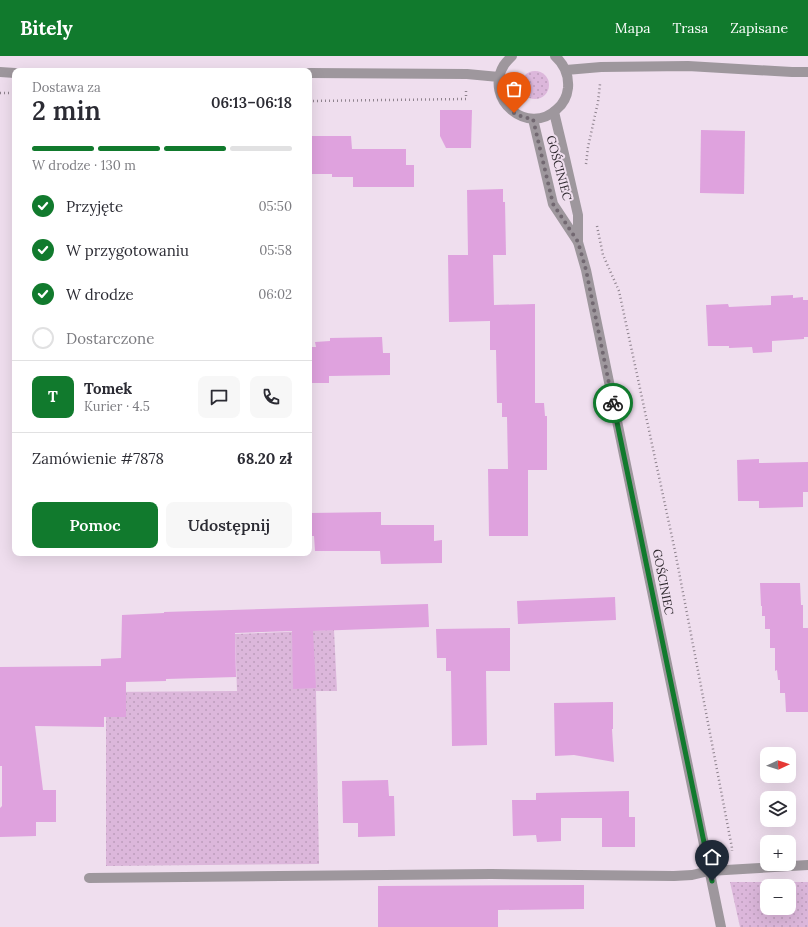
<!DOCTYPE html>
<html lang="pl">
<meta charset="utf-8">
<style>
:root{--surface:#fff;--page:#f7f7f7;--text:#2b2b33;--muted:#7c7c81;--line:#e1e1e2;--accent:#117a2d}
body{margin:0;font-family:Lora,serif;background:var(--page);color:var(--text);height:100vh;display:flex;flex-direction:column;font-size:15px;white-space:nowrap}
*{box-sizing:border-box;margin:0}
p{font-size:13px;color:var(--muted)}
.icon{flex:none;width:22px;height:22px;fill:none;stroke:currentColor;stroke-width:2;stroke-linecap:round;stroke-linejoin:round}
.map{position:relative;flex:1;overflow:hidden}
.details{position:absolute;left:12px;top:12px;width:300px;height:488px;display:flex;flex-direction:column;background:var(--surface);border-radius:8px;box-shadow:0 4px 16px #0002}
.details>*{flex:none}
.needle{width:26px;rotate:86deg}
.controls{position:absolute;left:760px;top:691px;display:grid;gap:8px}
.controls a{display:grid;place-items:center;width:36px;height:36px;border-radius:8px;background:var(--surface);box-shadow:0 4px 16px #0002;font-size:20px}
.pin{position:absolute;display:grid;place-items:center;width:34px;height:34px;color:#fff;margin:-41px -17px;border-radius:50% 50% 50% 0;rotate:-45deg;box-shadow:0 0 4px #0007}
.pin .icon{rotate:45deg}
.courier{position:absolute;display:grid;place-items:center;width:40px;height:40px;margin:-20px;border:3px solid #117a2d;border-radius:50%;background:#fff;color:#222;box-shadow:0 1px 5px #0007}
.head em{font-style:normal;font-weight:600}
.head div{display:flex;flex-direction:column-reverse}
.head{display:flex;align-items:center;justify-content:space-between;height:68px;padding:0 20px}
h1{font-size:26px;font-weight:600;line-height:30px}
.bar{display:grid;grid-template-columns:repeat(4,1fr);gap:6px 4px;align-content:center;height:48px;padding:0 20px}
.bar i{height:5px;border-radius:3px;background:var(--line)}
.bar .current{background:var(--accent)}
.bar p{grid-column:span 4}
.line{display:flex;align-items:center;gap:10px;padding:0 20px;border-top:1px solid var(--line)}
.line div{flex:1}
.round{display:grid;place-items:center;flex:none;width:42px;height:42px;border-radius:8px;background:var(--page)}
ol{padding:0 20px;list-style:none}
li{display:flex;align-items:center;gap:12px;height:44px}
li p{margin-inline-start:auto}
li .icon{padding:4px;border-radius:50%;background:var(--accent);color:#fff;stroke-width:4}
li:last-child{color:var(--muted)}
li i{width:22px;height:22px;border:2px solid var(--line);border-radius:50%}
.primary-button{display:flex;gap:8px;margin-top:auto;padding:8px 20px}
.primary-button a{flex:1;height:46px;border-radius:8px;background:var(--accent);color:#fff;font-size:16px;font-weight:600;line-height:46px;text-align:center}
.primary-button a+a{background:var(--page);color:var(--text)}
header{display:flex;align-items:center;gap:24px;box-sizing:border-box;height:56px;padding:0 20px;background:var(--accent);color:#fff}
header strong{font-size:19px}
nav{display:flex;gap:22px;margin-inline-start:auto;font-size:14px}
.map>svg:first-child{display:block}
</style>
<header>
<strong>Bitely</strong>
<nav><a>Mapa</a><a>Trasa</a><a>Zapisane</a></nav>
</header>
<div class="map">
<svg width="808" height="871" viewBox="0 0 808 871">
<defs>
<pattern id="grass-dots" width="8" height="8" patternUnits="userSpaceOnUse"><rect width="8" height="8" fill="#dcb7db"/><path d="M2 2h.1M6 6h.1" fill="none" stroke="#bd9dbc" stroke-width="1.8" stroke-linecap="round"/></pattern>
</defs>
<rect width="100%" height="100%" fill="#efdeee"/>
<g fill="url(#grass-dots)" fill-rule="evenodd">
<circle cx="535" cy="29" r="14"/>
<path d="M334,574L337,635H316L319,808L106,810V636L237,635L235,578Z"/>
<path d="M730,826H808V871H740ZM767,830H789V852H767Z"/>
</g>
<g fill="#dfa2de">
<path d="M440,54H472L471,92H446L440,80Z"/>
<path d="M701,74L745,75L744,138L700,137Z"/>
<path d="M309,80H351L352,93H406V109H414V131H353V121H332V118H309Z"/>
<path d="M503,133V146H505L506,199H493L494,249L535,248V347H544L545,360H547V414H528V480H489L488,413H508L507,361H502V347H497L496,294H490V265L449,266L448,199H468L467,134Z"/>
<path d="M793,239V242L803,241V244H808V281H804V283L772,285V296L753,297L752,291L729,292V290H708L706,249L728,248L729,251L771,249V240Z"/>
<path d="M382,281L383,297H390V319L329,320V327H309V291H316L315,286L330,285V282Z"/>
<path d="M759,403V407L808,406V436H803V451L759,452V445H738L737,404Z"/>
<path d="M381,456V469H434V485L442,484V507L381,508L380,495H315L314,480H309V457Z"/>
<path d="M760,527H800L801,549H803V572H808V656H786L785,637H780V624H778L777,614L775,615V592H770V573H765V560H762V550H761Z"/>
<path d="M615,541L616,564L518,568L517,545Z"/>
<path d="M428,548L429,571L313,575L316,632L293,633L292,575L235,577L236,621L166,623V625L126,626V661H104V671L35,670L43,734H56V766H36V780L0,781V752L2,750V710H0V611L101,610V603L121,602L122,559L164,557V556Z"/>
<path d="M510,572V615H486L487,689L452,690L451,615H446V602H437L436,573Z"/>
<path d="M613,646V673H612L614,706L574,699L555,700L554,647Z"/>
<path d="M388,724L389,740H394L395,780L358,781V767H343L342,725Z"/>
<path d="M629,735V761H635V791H602V762H561V785L537,786L536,779L513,780L512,744H536V737Z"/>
<path d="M584,829V853L498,854V871H378V830Z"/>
</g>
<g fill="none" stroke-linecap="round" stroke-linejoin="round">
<g stroke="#8f838e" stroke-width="2.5" stroke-dasharray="1 3" stroke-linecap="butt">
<path d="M0,37H15"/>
<path d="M309,45L466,43V34"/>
<path d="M586,108L588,91L598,46L600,28"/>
<path d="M597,170L603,199L619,235L675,495L732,792V795"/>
</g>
<path stroke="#9e979d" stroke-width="10" d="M89,822L491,818L674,820L692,819L709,815L808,809"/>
<g stroke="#9e979d" stroke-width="10">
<path d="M512,0C509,3 506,6 504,9C483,43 528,81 557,53C563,48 567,41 568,32C569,20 565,9 555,0"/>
<path d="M566,14L601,11L688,10L792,16H808"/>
<path d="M0,16L15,17"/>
<path d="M309,17L467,18L499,21"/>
<path d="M554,56L564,98L578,159V186"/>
<path d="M533,63L553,148L578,186L586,214L721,871"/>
</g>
</g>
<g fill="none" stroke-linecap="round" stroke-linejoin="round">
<path stroke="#726871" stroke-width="4" stroke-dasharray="0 7.2" d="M514,57L523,61L533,63L553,148L578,186L586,214L613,347"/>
<path stroke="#117a2d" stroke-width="5" d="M613,347L712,825"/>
</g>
<g text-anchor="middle" stroke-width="4" stroke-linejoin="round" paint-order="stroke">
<g font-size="12" fill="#2e282e" stroke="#efdeee">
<text transform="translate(559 112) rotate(75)" y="4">GOŚCINIEC</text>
<text transform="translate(663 526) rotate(79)" y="4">GOŚCINIEC</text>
</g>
</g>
</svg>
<div class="controls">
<a><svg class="needle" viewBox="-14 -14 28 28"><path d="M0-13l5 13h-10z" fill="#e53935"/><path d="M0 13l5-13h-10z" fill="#7c7c81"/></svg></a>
<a><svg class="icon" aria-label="layers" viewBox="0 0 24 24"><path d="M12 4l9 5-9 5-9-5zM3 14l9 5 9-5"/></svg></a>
<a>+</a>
<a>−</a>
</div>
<div class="pin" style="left:514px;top:57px;background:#ea580c"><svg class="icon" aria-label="bag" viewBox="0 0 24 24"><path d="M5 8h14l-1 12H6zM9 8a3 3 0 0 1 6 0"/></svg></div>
<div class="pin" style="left:712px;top:825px;background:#1f2937"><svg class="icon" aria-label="home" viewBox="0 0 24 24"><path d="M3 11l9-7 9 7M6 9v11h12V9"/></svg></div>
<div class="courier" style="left:613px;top:347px"><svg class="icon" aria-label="bike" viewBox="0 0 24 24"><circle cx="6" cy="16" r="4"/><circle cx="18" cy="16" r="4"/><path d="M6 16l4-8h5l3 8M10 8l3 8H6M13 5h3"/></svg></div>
<section class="details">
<div class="head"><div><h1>2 min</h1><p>Dostawa za</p></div><em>06:13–06:18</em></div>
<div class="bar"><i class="current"></i><i class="current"></i><i class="current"></i><i></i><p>W drodze · 130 m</p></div>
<ol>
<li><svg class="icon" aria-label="check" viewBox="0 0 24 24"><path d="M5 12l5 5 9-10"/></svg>Przyjęte<p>05:50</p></li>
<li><svg class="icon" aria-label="check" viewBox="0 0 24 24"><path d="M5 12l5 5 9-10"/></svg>W przygotowaniu<p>05:58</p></li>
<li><svg class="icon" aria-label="check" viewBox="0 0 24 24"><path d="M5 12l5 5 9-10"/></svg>W drodze<p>06:02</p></li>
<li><i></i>Dostarczone</li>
</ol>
<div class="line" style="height:72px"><b class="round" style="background:var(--accent);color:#fff">T</b><div><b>Tomek</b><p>Kurier · 4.5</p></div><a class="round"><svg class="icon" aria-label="chat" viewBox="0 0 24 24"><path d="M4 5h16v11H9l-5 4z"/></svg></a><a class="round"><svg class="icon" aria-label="phone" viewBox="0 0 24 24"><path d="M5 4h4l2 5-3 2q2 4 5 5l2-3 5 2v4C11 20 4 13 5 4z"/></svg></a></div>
<div class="line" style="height:52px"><div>Zamówienie #7878</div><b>68.20 zł</b></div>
<div class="primary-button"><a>Pomoc</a><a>Udostępnij</a></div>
</section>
</div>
